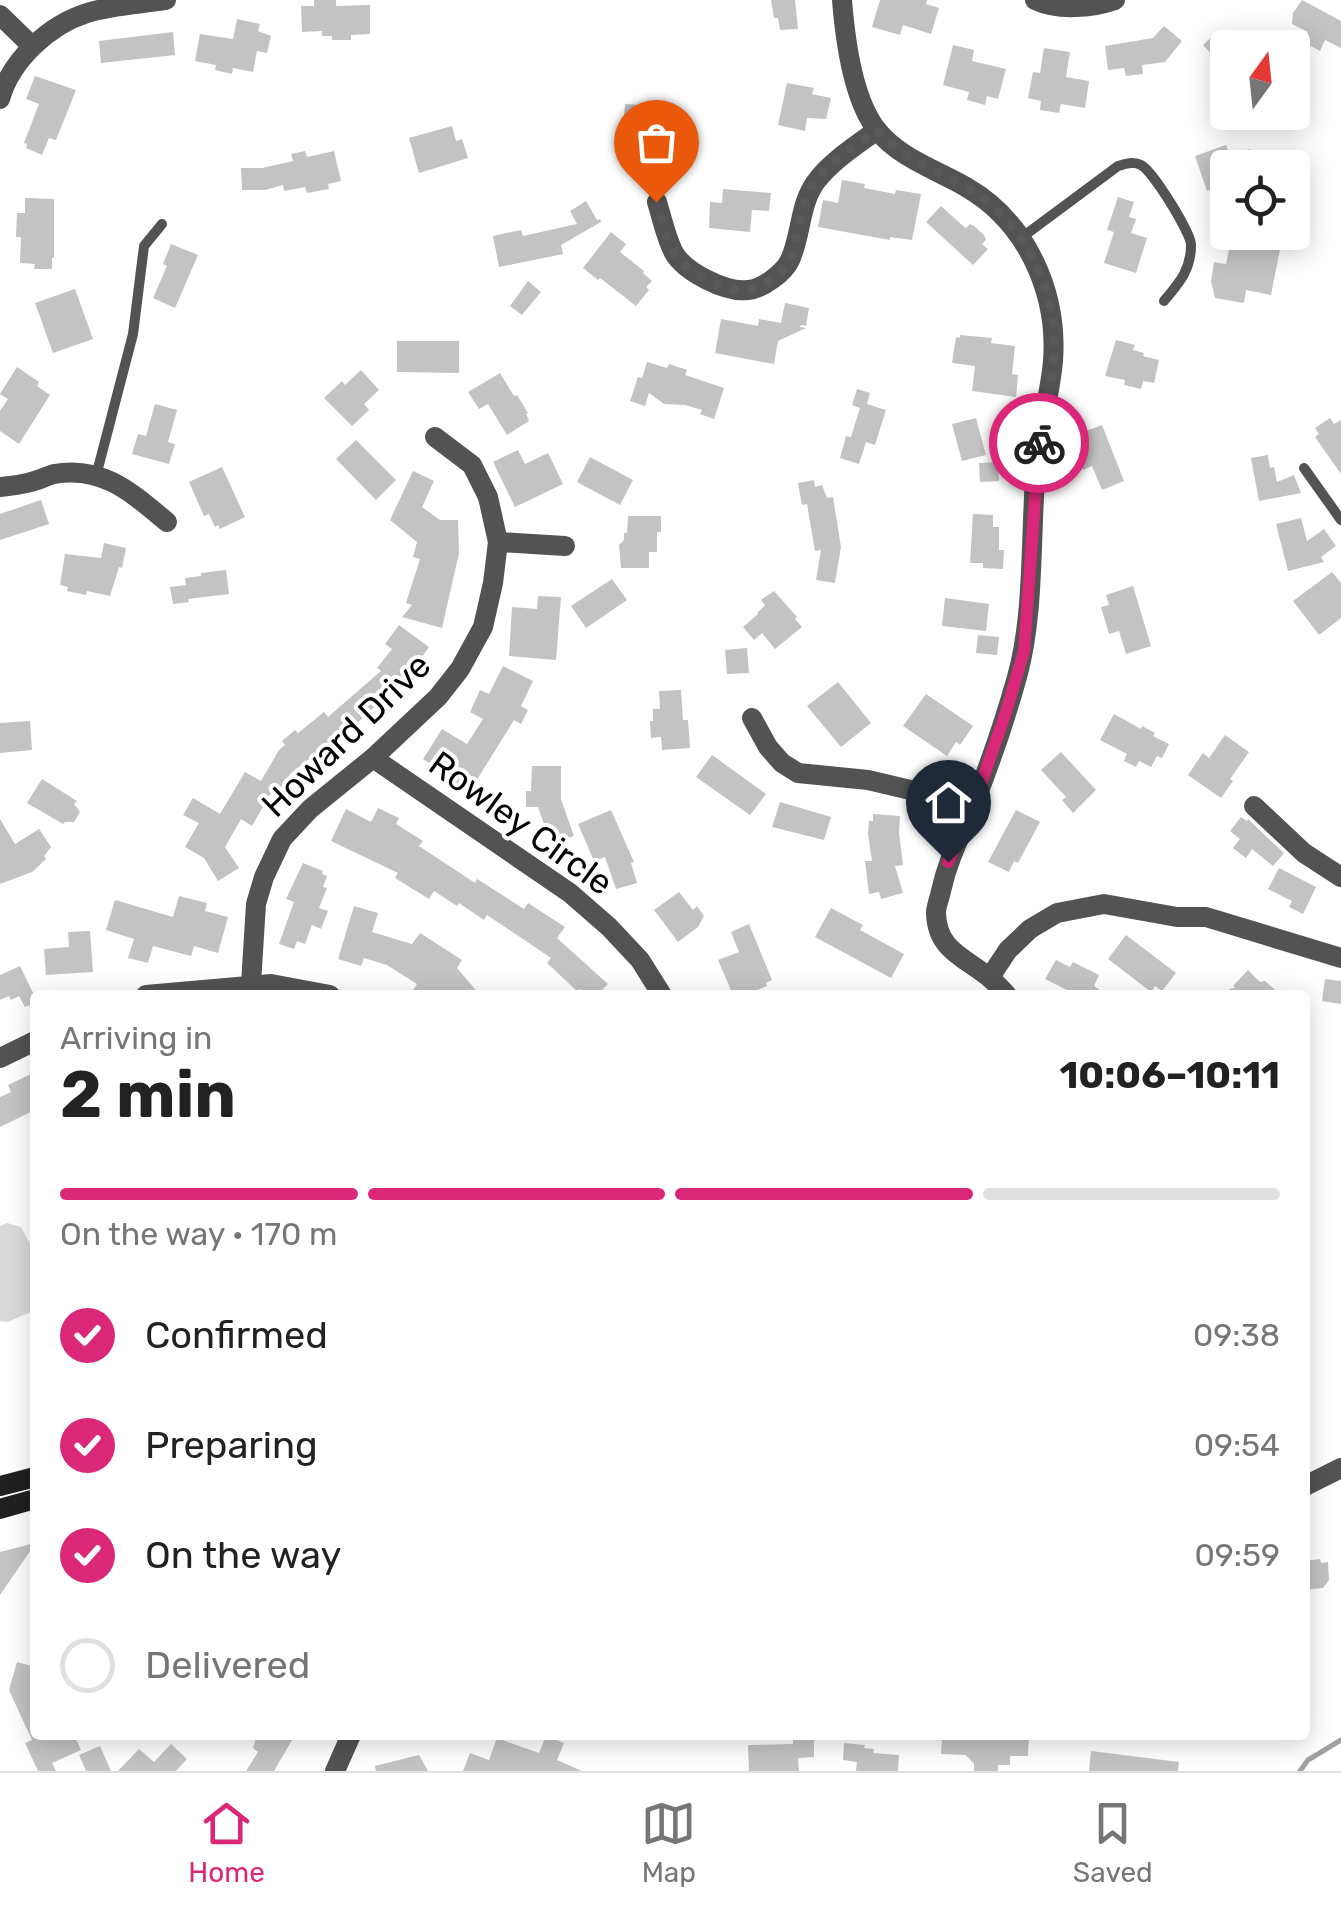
<!DOCTYPE html>
<meta charset="utf-8">
<style>
:root{--surface:#fff;--page:#f6f6f6;--text:#222;--muted:#767676;--line:#e0e0e0;--accent:#db2777}
body{margin:0;font-family:Rubik,sans-serif;background:var(--page);color:var(--text);height:100vh;display:flex;flex-direction:column;font-size:38px;white-space:nowrap}
*{box-sizing:border-box;margin:0}
p{font-size:32px;color:var(--muted)}
.icon{flex:none;width:55px;height:55px;fill:none;stroke:currentColor;stroke-width:2;stroke-linecap:round;stroke-linejoin:round}
.map{position:relative;flex:1;overflow:hidden}
.details{position:absolute;left:30px;top:990px;width:1280px;height:750px;display:flex;flex-direction:column;background:var(--surface);border-radius:10px;box-shadow:0 5px 25px #0003}
.details>*{flex:none}
.needle{width:65px;rotate:15deg}
.controls{position:absolute;left:1210px;top:30px;display:grid;gap:20px}
.controls a{display:grid;place-items:center;width:100px;height:100px;border-radius:10px;background:var(--surface);box-shadow:0 5px 25px #0003;font-size:50px}
.pin{position:absolute;display:grid;place-items:center;width:85px;height:85px;color:#fff;margin:-102px -42px;border-radius:50% 50% 50% 0;rotate:-45deg;box-shadow:0 0 10px #0007}
.pin .icon{rotate:45deg}
.courier{position:absolute;display:grid;place-items:center;width:100px;height:100px;margin:-50px;border:8px solid #db2777;border-radius:50%;background:#fff;color:#222;box-shadow:0 2px 12px #0007}
.summary em{font-style:normal;font-weight:700}
.summary div{display:flex;flex-direction:column-reverse}
.summary{display:flex;align-items:center;justify-content:space-between;height:170px;padding:0 30px}
h1{font-size:65px;font-weight:700;line-height:75px}
.bar{display:grid;grid-template-columns:repeat(4,1fr);gap:15px 10px;align-content:center;height:120px;padding:0 30px}
.bar i{height:12px;border-radius:8px;background:var(--line)}
.bar .selected{background:var(--accent)}
.bar p{grid-column:span 4}
ol{padding:0 30px;list-style:none}
li{display:flex;align-items:center;gap:30px;height:110px}
li p{margin-inline-start:auto}
li .icon{padding:10px;border-radius:50%;background:var(--accent);color:#fff;stroke-width:4}
li:last-child{color:var(--muted)}
li i{width:55px;height:55px;border:5px solid var(--line);border-radius:50%}
.tabs{display:flex;justify-content:space-around;align-items:center;height:140px;border-top:2px solid var(--line);background:var(--surface);font-size:28px;color:var(--muted)}
.tabs a{display:grid;justify-items:center;gap:5px}
.tabs .selected{color:var(--accent)}
.map>svg:first-child{display:block}
</style>
<div class="map">
<svg width="1341" height="1771" viewBox="0 0 1341 1771">
<rect width="100%" height="100%" fill="#fff"/>
<path fill="#dadada" d="M7,1223L21,1227L35,1254V1310L8,1322L0,1321V1226Z"/>
<g fill="none" stroke-linecap="round" stroke-linejoin="round">
<path stroke="#a1a1a1" stroke-width="5" d="M1300,1771L1308,1760L1341,1740"/>
</g>
<g fill="#c3c3c3">
<path d="M314,0H336V6L370,5V34L351,35V40H332V36H322V31L302,32L301,6H314Z"/>
<path d="M771,0H795L798,29L780,30L778,18H774Z"/>
<path d="M880,0H927L926,4L939,8L931,34L903,25L900,35L872,27Z"/>
<path d="M1302,0L1341,21V48L1325,40L1320,51L1303,42L1308,32L1292,24L1293,13Z"/>
<path d="M237,19L260,24L258,31L271,36L267,53L257,51L253,72L233,68L232,74L215,70L216,65L195,61L200,34L233,39Z"/>
<path d="M1164,26L1182,41L1165,62L1142,65L1143,74L1126,76L1124,68L1108,70L1105,46L1153,38Z"/>
<path d="M1219,30L1228,40V77L1212,59L1214,57L1203,45Z"/>
<path d="M173,32L175,55L101,63L99,41Z"/>
<path d="M953,45L974,50L972,61L1006,69L998,99L987,96L985,105L967,100L969,92L943,85Z"/>
<path d="M1044,48L1070,52L1066,77L1089,81L1085,108L1061,104L1059,113L1040,110L1041,101L1028,98L1033,72L1040,73Z"/>
<path d="M35,76L76,90L56,140L49,138L42,155L26,148L27,144L24,143L39,104L26,99Z"/>
<path d="M787,83L814,88L812,94L831,98L826,119L807,118L805,131L778,125Z"/>
<path d="M625,104L643,105L642,120L678,122L677,148L639,146V143L622,142Z"/>
<path d="M452,126L456,141L462,139L468,158L419,173L409,138Z"/>
<path d="M1226,145L1230,156L1250,149L1257,168H1228L1226,218L1215,188L1207,191L1195,156Z"/>
<path d="M305,151L307,157L334,151L341,181L328,184L329,189L307,193L305,187L284,191L283,185L265,190H242L241,168H262L293,161L291,154Z"/>
<path d="M842,180L865,184L864,188L895,194L896,190L921,194L912,240L890,237V240L818,227L823,200L838,203Z"/>
<path d="M723,189L771,193L769,211L752,210L750,232L709,228L710,202L722,203Z"/>
<path d="M1118,197L1134,202L1129,217L1136,219L1131,233L1147,238L1136,273L1104,263L1114,232L1107,230Z"/>
<path d="M25,198L54,199V258H52V269H34L35,264L20,263L21,237H16L17,213H25Z"/>
<path d="M586,201L597,220L600,219L601,222L561,245L563,254L499,267L493,236L521,230L523,236L577,224L570,211Z"/>
<path d="M941,206L961,224L966,228L970,224L974,226L984,235L986,240L982,244L988,249L973,265L926,222Z"/>
<path d="M611,232L626,244L620,252L644,271L643,273L652,281L646,287L649,290L636,306L600,278L598,280L583,268Z"/>
<path d="M1231,240L1280,249L1271,295L1246,290L1244,303L1215,298L1211,281L1214,262L1226,264Z"/>
<path d="M171,244L198,255L175,308L153,298L167,266L163,264Z"/>
<path d="M528,281L541,292L522,315L510,306Z"/>
<path d="M75,289L93,339L53,353L35,303Z"/>
<path d="M785,303L809,308L806,326L801,325L800,327L806,328L778,341L774,364L715,353L721,319L758,326L759,319L781,323Z"/>
<path d="M960,335L992,338L991,343L1015,346L1012,374L1018,375L1016,397L972,391L975,366L952,363L956,337L960,338Z"/>
<path d="M1116,340L1135,345L1133,350L1144,353L1143,356L1159,360L1154,383L1143,381L1141,389L1124,385L1125,380L1105,376Z"/>
<path d="M397,341H459V373L397,372Z"/>
<path d="M647,362L667,368L669,364L687,370L685,375L724,388L714,419L700,414L702,410L685,405L664,404L649,393L645,406L630,401L638,377L642,378Z"/>
<path d="M17,367L39,382L37,386L50,395L19,444L0,431V411L8,399L0,394Z"/>
<path d="M361,370L379,390L364,404L369,410L352,426L324,398L342,381L345,385Z"/>
<path d="M500,373L514,396L517,395L528,413L526,414L529,421L507,435L488,404L479,409L468,392Z"/>
<path d="M857,389L870,393L867,404L886,410L875,445L866,442L859,464L840,458L846,436L851,437L860,408L852,405Z"/>
<path d="M155,404L177,410L168,442L175,444L169,464L132,454L138,434L146,436Z"/>
<path d="M976,418L986,455L962,461L952,424Z"/>
<path d="M1330,418L1334,424L1341,420V474L1315,437L1319,434L1315,428Z"/>
<path d="M1102,425L1124,481L1102,490L1092,466L1083,470L1077,455L1085,451L1078,434Z"/>
<path d="M356,440L396,480L376,500L336,459Z"/>
<path d="M518,450L525,464L548,453L563,484L515,507L493,462Z"/>
<path d="M1268,455L1270,468L1274,467L1277,482L1294,475L1301,493L1259,501L1251,458Z"/>
<path d="M590,457L633,480L620,505L577,482Z"/>
<path d="M998,462L999,481L980,482L979,463Z"/>
<path d="M222,467L245,517L220,529L218,525L215,527L209,514L204,516L189,482Z"/>
<path d="M413,471L434,481L422,507L440,520H458L459,553L442,628L402,617L412,605L406,603L420,559L413,557L417,542L390,520Z"/>
<path d="M814,480L815,487L822,485L827,498L833,497L841,547L835,583L816,580L821,550L815,551L807,504L802,505L798,483Z"/>
<path d="M41,500L49,524L0,540V514Z"/>
<path d="M973,514L993,515V527H999V550H1004L1003,569L983,568V563H970Z"/>
<path d="M628,516H661V532H657V552H649V568H621L619,545L624,540V533H627Z"/>
<path d="M1301,518L1307,541L1324,529L1336,546L1321,557L1324,562L1288,571L1276,524Z"/>
<path d="M104,543L126,548L122,568L119,567L110,596L87,591L86,595L67,591L68,587L60,585L65,554L101,558Z"/>
<path d="M226,570L229,594L188,599L189,602L173,604L170,587L186,585L185,578L201,576V573Z"/>
<path d="M1332,572L1341,583V618L1319,635L1293,601Z"/>
<path d="M612,579L627,600L586,628L571,606Z"/>
<path d="M1133,586L1151,646L1126,654L1119,631L1109,634L1101,607L1109,605L1106,595Z"/>
<path d="M774,591L797,617L795,619L802,627L775,649L762,633L754,640L743,627L758,614L757,613L765,605L761,600Z"/>
<path d="M538,596L561,597L556,660L509,656L512,607L537,609Z"/>
<path d="M945,598L989,604L986,631L942,626Z"/>
<path d="M399,625L429,647L412,671L416,674L406,687L399,684L349,731L347,729L290,774L278,796L271,793L252,826L241,819L225,847L239,868L218,881L204,858L185,847L199,823L183,815L193,798L220,814L245,772L261,781L279,750L285,745L282,741L295,730L298,733L324,712L328,717L381,671L377,668L392,649L385,644Z"/>
<path d="M978,635L999,637L997,655L976,653Z"/>
<path d="M747,648L749,673L727,674L725,650Z"/>
<path d="M503,666L533,681L521,706L528,710L521,724L514,720L468,794L444,779L447,775L423,759L442,729L467,744L483,719L470,712L480,690L489,694Z"/>
<path d="M838,682L871,723L841,747L807,706Z"/>
<path d="M681,690L683,720H688L690,748L662,750L661,737L651,738L650,721H653V709H660L659,691Z"/>
<path d="M926,694L973,726L960,745L956,742L947,756L903,726Z"/>
<path d="M1114,714L1141,729L1142,726L1155,733L1153,736L1169,744L1162,758L1157,756L1151,767L1139,761L1136,767L1124,761L1127,754L1100,740Z"/>
<path d="M30,721L32,750L0,753V723Z"/>
<path d="M1225,735L1249,752L1230,779L1233,781L1221,798L1188,775L1203,753L1209,758Z"/>
<path d="M1061,752L1096,790L1073,813L1062,800L1066,797L1041,770Z"/>
<path d="M712,755L766,794L750,815L696,777Z"/>
<path d="M532,766H561V799L574,836L555,843L549,825L545,827L538,807H526V791H531Z"/>
<path d="M42,779L77,801L74,804L80,812L74,822H65L63,824L27,803Z"/>
<path d="M780,802L831,817L824,840L772,827Z"/>
<path d="M378,808L399,818L396,824L423,841L419,846L475,883L477,879L524,909L528,903L565,927L557,938L608,984L597,995H587L580,989L578,992L547,963L551,958L487,915L484,920L459,903L457,906L434,891L429,899L395,878L398,873L331,841L346,809L371,822Z"/>
<path d="M611,810L634,862L631,863L637,883L616,889L605,857L594,861L578,824Z"/>
<path d="M1016,810L1040,822L1018,863L1014,861L1009,872L988,862Z"/>
<path d="M873,814L900,816L899,833L903,865L895,866L903,893L881,899L879,892L869,894L865,861H872L868,834L869,821H873Z"/>
<path d="M1241,817L1247,821L1248,819L1284,853L1273,866L1252,849L1246,858L1233,848L1240,839L1230,831Z"/>
<path d="M0,819L15,844L39,829L51,847L44,856L46,859L32,872L0,884Z"/>
<path d="M303,863L323,871L322,874L327,876L323,887L327,888L319,908L328,911L321,929L312,925L305,944L297,941L294,949L279,944L294,902L286,899Z"/>
<path d="M1279,868L1316,887L1303,914L1289,907L1292,901L1268,889Z"/>
<path d="M679,892L693,910L697,906L704,916L698,927L678,942L654,910Z"/>
<path d="M179,896L207,903L205,911L228,917L218,953L194,946L191,956L153,946L148,963L128,958L134,939L106,930L115,900L173,917Z"/>
<path d="M354,906L378,913L372,932L412,944L420,933L462,960L457,968L480,995H410L417,984L387,965L364,958L361,966L338,959Z"/>
<path d="M831,908L863,925L860,930L904,954L891,978L815,937Z"/>
<path d="M749,924L772,980L766,983L767,986L746,995H733L718,960L739,952L731,932Z"/>
<path d="M90,931L93,972L46,975L44,949L69,947L68,932Z"/>
<path d="M1126,935L1176,973L1162,991L1155,986L1151,992L1108,959Z"/>
<path d="M1056,960L1070,967L1073,962L1099,975L1094,986L1107,995H1065L1067,990L1045,979Z"/>
<path d="M20,966L35,997V1003L25,1007L19,996L11,1000L9,996L0,1000V975Z"/>
<path d="M1248,970L1260,982L1265,981L1281,995H1229V989L1235,988L1233,986Z"/>
<path d="M1325,979L1341,981V1004L1322,1001Z"/>
<path d="M35,1072V1110L0,1127V1097L11,1092L8,1085Z"/>
<path d="M35,1543V1544L0,1595V1552Z"/>
<path d="M1320,1559L1321,1563L1328,1562L1329,1580L1323,1588L1305,1590V1561Z"/>
<path d="M17,1662L35,1667V1735H74L81,1750L52,1763L56,1771H38L25,1743L32,1740L9,1690Z"/>
<path d="M257,1735H295L274,1771H246L258,1752L253,1748Z"/>
<path d="M793,1735H814V1757L798,1758L799,1771H749L748,1745L793,1744Z"/>
<path d="M942,1735H1029L1028,1756H1010V1765H998V1771H974V1764L966,1755L941,1754Z"/>
<path d="M546,1736L564,1743L557,1760L582,1771H463L470,1753L489,1760L497,1738L539,1753Z"/>
<path d="M844,1743L865,1745L864,1748L874,1749L873,1753L899,1755L898,1771H856L857,1762L843,1760Z"/>
<path d="M171,1744L187,1759L176,1771H118L139,1749L154,1762Z"/>
<path d="M100,1746L111,1771H86L79,1755Z"/>
<path d="M1091,1751L1179,1762L1178,1771H1089Z"/>
<path d="M419,1755L428,1771H376L375,1766Z"/>
</g>
<g fill="none" stroke-linecap="round" stroke-linejoin="round">
<g stroke="#535353" stroke-width="10">
<path d="M1021,238L1118,166C1126,164 1133,161 1141,165C1153,171 1191,233 1191,245C1191,270 1179,283 1164,301"/>
<path d="M1304,468L1341,520"/>
<path d="M96,476L133,334L144,246L162,224"/>
</g>
<g stroke="#535353" stroke-width="20">
<path d="M842,0C845,38 853,100 877,130C899,158 937,170 966,187C1027,222 1058,293 1053,361C1050,396 1039,431 1036,466C1030,533 1035,613 1017,677C1005,720 990,764 973,806C961,835 948,859 941,891C940,897 936,906 936,913C937,952 967,958 991,979C997,984 1002,990 1007,995"/>
<path d="M1035,0C1058,11 1092,8 1115,0"/>
<path d="M0,15L32,46"/>
<path d="M0,99C11,60 49,25 87,13C112,5 141,4 166,0"/>
<path d="M657,202C662,218 666,238 674,253C685,272 726,293 748,290C762,289 784,273 790,260C802,234 799,202 818,179C833,160 857,145 877,130"/>
<path d="M0,487C11,486 21,485 31,482C39,480 47,476 54,474C103,465 133,494 167,522"/>
<path d="M498,542L565,546"/>
<path d="M752,718L768,747L782,763L798,773L868,780L974,805"/>
<path d="M373,758L570,893L609,927L640,960L662,995"/>
<path d="M1254,806L1304,853L1341,877"/>
<path d="M990,977L1008,950L1030,929L1057,913L1104,904L1177,917H1206L1341,958"/>
<path d="M251,984L256,904L264,877L282,839L310,809L373,758L438,697L460,669L483,627L493,583L498,542L488,497L472,465L435,437"/>
<path d="M146,995L271,984L330,995"/>
<path d="M0,1058L35,1041"/>
<path d="M1305,1486L1341,1468"/>
<path d="M335,1771L351,1735"/>
</g>
<g stroke="#202020" stroke-width="20">
<path d="M0,1486L35,1477"/>
<path d="M0,1509L35,1499"/>
</g>
</g>
<g fill="none" stroke-linecap="round" stroke-linejoin="round">
<path stroke="#595959" stroke-width="10" stroke-dasharray="0 18" d="M656,202C662,218 666,238 674,253C685,272 726,293 748,290C762,289 784,273 790,260C801,234 799,201 817,179C833,160 857,145 877,130C889,141 900,151 913,159C931,170 951,177 968,188C1018,219 1052,278 1054,336C1055,372 1045,408 1039,443"/>
<path stroke="#db2777" stroke-width="12" d="M948,862L974,804L1006,712L1024,651L1039,443"/>
</g>
<g text-anchor="middle" stroke-width="8" stroke-linejoin="round" paint-order="stroke">
<g font-size="35" fill="#000" stroke="#fff">
<text transform="translate(346 735) rotate(-44)" y="12">Howard Drive</text>
<text transform="translate(521 823) rotate(36)" y="12">Rowley Circle</text>
</g>
</g>
</svg>
<div class="controls">
<a><svg class="needle" viewBox="-14 -14 28 28"><path d="M0-13l5 13h-10z" fill="#e53935"/><path d="M0 13l5-13h-10z" fill="#767676"/></svg></a>
<a><svg class="icon" aria-label="locate" viewBox="0 0 24 24"><circle cx="12" cy="12" r="6"/><path d="M12 2v4M12 18v4M2 12h4M18 12h4"/></svg></a>
</div>
<div class="pin" style="left:656px;top:202px;background:#ea580c"><svg class="icon" aria-label="bag" viewBox="0 0 24 24"><path d="M5 8h14l-1 12H6zM9 8a3 3 0 0 1 6 0"/></svg></div>
<div class="pin" style="left:948px;top:862px;background:#1f2937"><svg class="icon" aria-label="home" viewBox="0 0 24 24"><path d="M3 11l9-7 9 7M6 9v11h12V9"/></svg></div>
<div class="courier" style="left:1039px;top:443px"><svg class="icon" aria-label="bike" viewBox="0 0 24 24"><circle cx="6" cy="16" r="4"/><circle cx="18" cy="16" r="4"/><path d="M6 16l4-8h5l3 8M10 8l3 8H6M13 5h3"/></svg></div>
<section class="details">
<div class="summary"><div><h1>2 min</h1><p>Arriving in</p></div><em>10:06–10:11</em></div>
<div class="bar"><i class="selected"></i><i class="selected"></i><i class="selected"></i><i></i><p>On the way · 170 m</p></div>
<ol>
<li><svg class="icon" aria-label="check" viewBox="0 0 24 24"><path d="M5 12l5 5 9-10"/></svg>Confirmed<p>09:38</p></li>
<li><svg class="icon" aria-label="check" viewBox="0 0 24 24"><path d="M5 12l5 5 9-10"/></svg>Preparing<p>09:54</p></li>
<li><svg class="icon" aria-label="check" viewBox="0 0 24 24"><path d="M5 12l5 5 9-10"/></svg>On the way<p>09:59</p></li>
<li><i></i>Delivered</li>
</ol>
</section>
</div>
<nav class="tabs">
<a class="selected"><svg class="icon" aria-label="home" viewBox="0 0 24 24"><path d="M3 11l9-7 9 7M6 9v11h12V9"/></svg>Home</a>
<a><svg class="icon" aria-label="map" viewBox="0 0 24 24"><path d="M3 6l6-2 6 2 6-2v14l-6 2-6-2-6 2zM9 4v14M15 6v14"/></svg>Map</a>
<a><svg class="icon" aria-label="saved" viewBox="0 0 24 24"><path d="M7 4h10v16l-5-4-5 4z"/></svg>Saved</a>
</nav>
